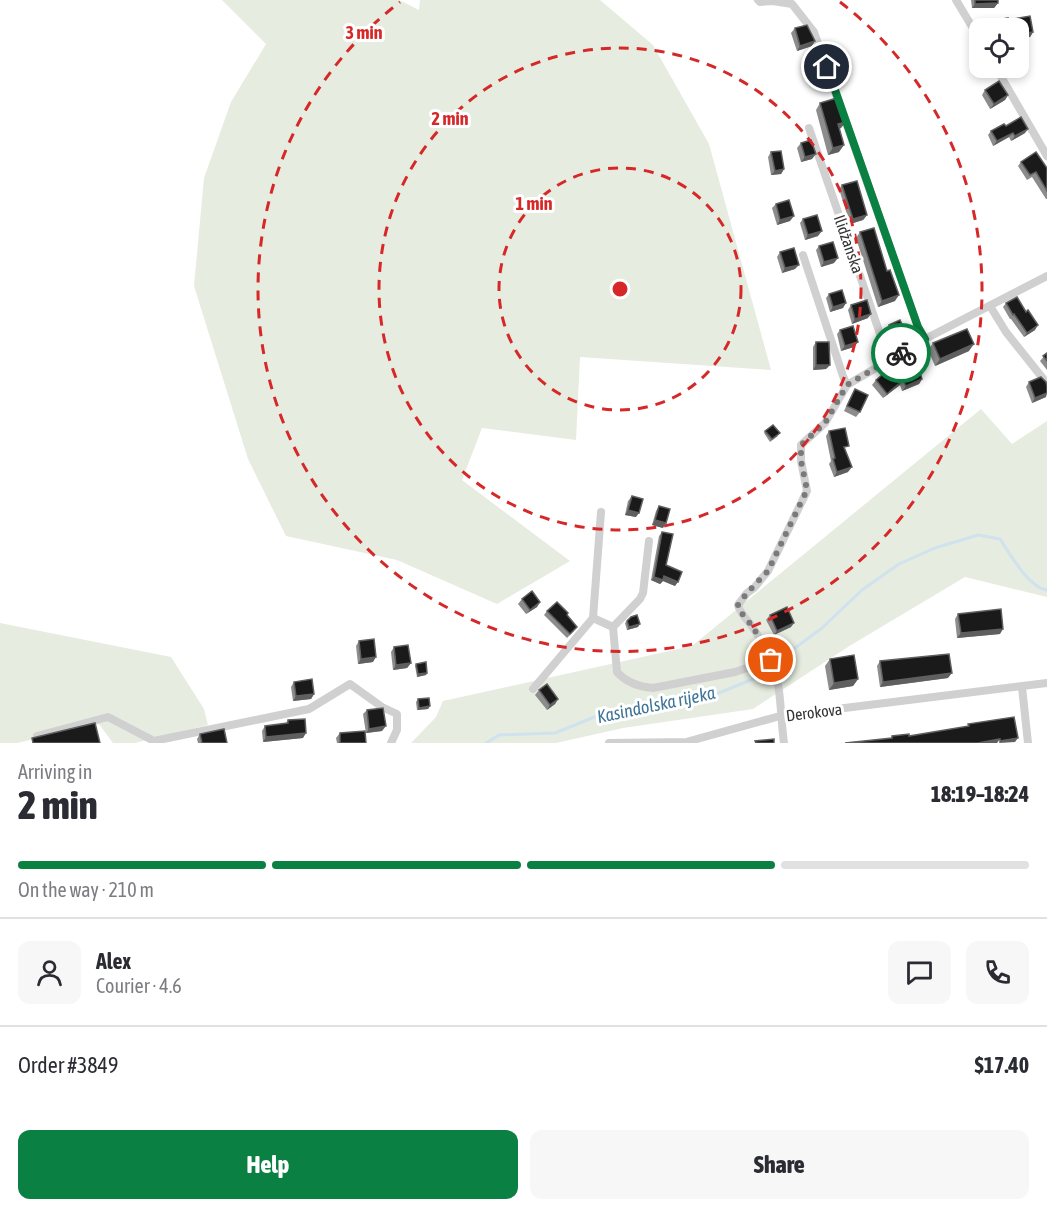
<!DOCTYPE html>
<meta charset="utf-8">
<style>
:root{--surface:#fff;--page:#f7f7f7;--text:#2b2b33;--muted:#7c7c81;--line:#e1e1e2;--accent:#0b8043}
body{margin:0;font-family:"Asap Condensed",sans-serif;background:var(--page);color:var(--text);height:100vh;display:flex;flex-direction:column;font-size:22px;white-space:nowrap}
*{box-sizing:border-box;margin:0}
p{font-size:20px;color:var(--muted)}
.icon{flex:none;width:33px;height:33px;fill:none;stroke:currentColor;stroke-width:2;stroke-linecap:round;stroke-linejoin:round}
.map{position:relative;height:743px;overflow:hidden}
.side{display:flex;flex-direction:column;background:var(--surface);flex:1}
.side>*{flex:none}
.tools{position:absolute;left:969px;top:18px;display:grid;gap:12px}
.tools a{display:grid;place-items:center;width:60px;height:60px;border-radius:12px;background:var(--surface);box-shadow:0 3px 9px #0003;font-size:30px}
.pin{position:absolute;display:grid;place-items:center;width:51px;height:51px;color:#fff;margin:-26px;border:3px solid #fff;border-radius:50%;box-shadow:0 2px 6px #0007}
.courier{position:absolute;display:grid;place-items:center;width:60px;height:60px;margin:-30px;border:4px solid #0b8043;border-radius:50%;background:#fff;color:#222;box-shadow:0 2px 8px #0007}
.overview em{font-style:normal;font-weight:800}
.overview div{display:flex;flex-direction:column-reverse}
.overview{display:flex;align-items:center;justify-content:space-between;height:102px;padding:0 18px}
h1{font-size:39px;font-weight:800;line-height:45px}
.bar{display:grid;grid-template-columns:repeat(4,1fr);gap:9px 6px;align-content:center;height:72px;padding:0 18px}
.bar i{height:8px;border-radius:4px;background:var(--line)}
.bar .current{background:var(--accent)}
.bar p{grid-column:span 4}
.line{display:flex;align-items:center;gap:15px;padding:0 18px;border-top:2px solid var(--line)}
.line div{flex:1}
.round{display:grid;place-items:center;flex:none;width:63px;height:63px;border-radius:12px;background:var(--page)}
.button{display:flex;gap:12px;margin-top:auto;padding:12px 18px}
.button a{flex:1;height:69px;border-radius:12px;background:var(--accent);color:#fff;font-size:24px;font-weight:800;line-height:69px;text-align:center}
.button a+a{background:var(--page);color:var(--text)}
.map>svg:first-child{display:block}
</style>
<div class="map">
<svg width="1047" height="743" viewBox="0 0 1047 743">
<rect width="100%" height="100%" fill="#fff"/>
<g fill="#e6ecdf">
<path d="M222,0H399L419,10L420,0H600L653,45L709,144L771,370L580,357L576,440L482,428L462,480L570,561L497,604L397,560L286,536L248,459L194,286L204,178L231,102L266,44Z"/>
<path d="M981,409L1012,444L1047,421V597L965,577L851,645L753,709L623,728L556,743H411L436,717L443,701L692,646Z"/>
<path d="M0,623L171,657L204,709L208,725L135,743H113L99,724L17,743H0Z"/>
</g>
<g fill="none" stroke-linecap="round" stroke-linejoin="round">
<path stroke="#cfe2ee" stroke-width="3" d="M486,743L499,735L555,733L597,716L714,695L753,679L822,628L862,590L899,564L935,548L978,535L1000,539C1010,554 1029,588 1047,590"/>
<g stroke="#d0d0d0" stroke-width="8">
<path d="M758,0L760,2L773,1L792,4L814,32L918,327L925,339"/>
<path d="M956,0L980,40"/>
<path d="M996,68L1047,156"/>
<path d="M809,128L889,360"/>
<path d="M803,255L843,376L847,385"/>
<path d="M990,306L1006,332L1045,381H1047"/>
<path d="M649,541L643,593L640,599L613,627L617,672C626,682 640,687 653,688L735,672L771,660"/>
<path d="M593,618L613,627"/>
<path d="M1022,687L1028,743"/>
<path d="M533,689L593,618L601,512"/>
<path d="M37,736L108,717L154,741L309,709L350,684L382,707L397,714V730L391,743"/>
<path d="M609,743L686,742L780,716L1047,683"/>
<path d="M784,743C780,715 782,686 771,660C767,650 760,638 753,628C748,620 740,614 738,605L747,593L754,588L768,571L807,491L801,461V445L825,423L847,385L925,339L1047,276"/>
</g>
</g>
<g fill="#8c8c8c">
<path d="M971,0H998V3L994,8H972Z"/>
<path d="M1008,20L1033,32L1030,37L1018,28H989L988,26L992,21Z"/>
<path d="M795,28L815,41L812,46L797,51L791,33Z"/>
<path d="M985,90L1008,95L1005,100L990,109L982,95Z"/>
<path d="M820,103L841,128L839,129V152L828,155L816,110Z"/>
<path d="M1006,126L1025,133L1011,141L1009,137L993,146L988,135L991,131Z"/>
<path d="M801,143L812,159L801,162L797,148Z"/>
<path d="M771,152L784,169L781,174L771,175L768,157Z"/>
<path d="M1021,162L1047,168V199H1046L1032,177L1027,180L1018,166Z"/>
<path d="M842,185L867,215L863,220L850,224L839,189Z"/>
<path d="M776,204L790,221L777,225L772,208Z"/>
<path d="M803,219L818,236L805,240L800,223Z"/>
<path d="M860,232L895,301L878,307L856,238Z"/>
<path d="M819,246L834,263L821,267L816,250Z"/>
<path d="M780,252L795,269L782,273L777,257Z"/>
<path d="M829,294L843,308L830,312L826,298Z"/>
<path d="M1006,303L1035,330L1024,337L1011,319H1010L1003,307Z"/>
<path d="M851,305L868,318L852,324L848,310Z"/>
<path d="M889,325L905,342L892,348L885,330Z"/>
<path d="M840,330L858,342L854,347L841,351L837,334Z"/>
<path d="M816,342L830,365L826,369L813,370V347Z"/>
<path d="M933,343L969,351L935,366L928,350Z"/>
<path d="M1047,353V370L1040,361Z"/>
<path d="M894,374L922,379L919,384L902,391L900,385L883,398L872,385L876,380Z"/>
<path d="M1029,382L1047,386L1046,397L1032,403L1026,387Z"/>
<path d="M855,389L860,412L856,417L844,411L852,394Z"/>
<path d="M765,431L778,436L770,442L764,433Z"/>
<path d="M829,431L846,450L848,472L834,477L829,464L831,461L826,436Z"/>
<path d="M632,496L636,517L625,515L628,501Z"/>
<path d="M659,506L663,528L652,525L656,511Z"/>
<path d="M662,532L666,565L675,586L663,581L660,584L651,580L659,536Z"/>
<path d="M522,599L540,602L537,607L526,614L518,604Z"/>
<path d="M547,611L567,615L574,631L567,638L544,615Z"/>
<path d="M958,614L1000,634L957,638L955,619Z"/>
<path d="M770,615L791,627L774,635L766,620Z"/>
<path d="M631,617L638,627L627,630L625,623Z"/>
<path d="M359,641L373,662L358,664L356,646Z"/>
<path d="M394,647L411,663L407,668L393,670L391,652Z"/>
<path d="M830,659L858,679L853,686L829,690L825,666Z"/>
<path d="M880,661L948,678L880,687L877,666Z"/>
<path d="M416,664L427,673L426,675L417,677L415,666Z"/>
<path d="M294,682L314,694L311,699L293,701L291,687Z"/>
<path d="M539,690L558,699L555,704L547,710L535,695Z"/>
<path d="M418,699L430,706L428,709L417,710L416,702Z"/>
<path d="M367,710L382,731L366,733L363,714Z"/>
<path d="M288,720L303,738L263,742L262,731L265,726L286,723Z"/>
<path d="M340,733L366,743H337L336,738Z"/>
<path d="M200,734L227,743H198L197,739Z"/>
</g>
<g fill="#5f5f5f">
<path d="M998,3L994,8H972L975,4Z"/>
<path d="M1033,32L1030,37L1018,39V34Z"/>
<path d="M815,41L812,46L797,51L800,46Z"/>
<path d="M1008,95L1005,100L990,109L994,104Z"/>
<path d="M846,122L841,128L833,131L838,124Z"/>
<path d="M1028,129L1025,133L1011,141L1015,136Z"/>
<path d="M1013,133L1009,137L993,146L997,141Z"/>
<path d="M844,145L839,152L828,155L833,148Z"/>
<path d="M816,154L812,159L801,162L805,157Z"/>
<path d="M784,169L781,174L771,175L775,171Z"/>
<path d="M867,215L863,220L850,224L853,219Z"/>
<path d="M794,216L790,221L777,225L780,220Z"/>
<path d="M822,231L818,236L805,240L808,235Z"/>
<path d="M838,258L834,263L821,267L824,262Z"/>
<path d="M799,265L795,269L782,273L785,268Z"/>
<path d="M899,295L895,301L878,307L882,301Z"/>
<path d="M846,303L843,308L830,312L833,307Z"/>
<path d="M871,314L868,318L852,324L855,319Z"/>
<path d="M1038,325L1035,330L1024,337L1027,333Z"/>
<path d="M908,337L905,342L892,348L895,343Z"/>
<path d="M858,342L854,347L841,351L845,346Z"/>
<path d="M974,344L969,351L935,366L940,359Z"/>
<path d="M816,365H830L826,369L813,370Z"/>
<path d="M922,379L919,384L902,391L906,386Z"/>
<path d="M903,380L900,385L883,398L887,394Z"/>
<path d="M1047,393L1046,397L1032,403L1035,398Z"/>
<path d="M852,467L848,472L834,477L837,472Z"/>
<path d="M628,510L639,513L636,517L625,515Z"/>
<path d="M655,520L666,523L663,528L652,525Z"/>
<path d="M664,576L678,582L675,586L663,581L660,584L651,580L654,577Z"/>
<path d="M540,602L537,607L526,614L530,610Z"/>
<path d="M794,623L791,627L774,635L777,631Z"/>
<path d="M640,624L638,627L627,630L629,627Z"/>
<path d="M1003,629L1000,634L957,638L961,633Z"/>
<path d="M376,657L373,662L358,664L361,659Z"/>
<path d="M411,663L407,668L393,670L396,665Z"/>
<path d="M427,673L426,675L417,677L418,674Z"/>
<path d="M952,673L948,678L880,687L883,682Z"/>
<path d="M858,679L853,686L829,690L834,683Z"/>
<path d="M314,694L311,699L293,701L296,696Z"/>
<path d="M558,699L555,704L547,710L550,705Z"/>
<path d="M430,706L428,709L417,710L419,708Z"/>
<path d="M386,726L382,731L366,733L369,729Z"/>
<path d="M306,733L303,738L263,742L266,737Z"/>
<path d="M1018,738L1015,742L999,743L1000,741Z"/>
<path d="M1000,739L997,743H978Z"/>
</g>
<g fill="#1a1a1a" stroke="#5f5f5f" stroke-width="1.5">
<path d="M975,0H998V3L975,4Z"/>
<path d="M1030,16L1033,32L1018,34V28H993L992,21L1008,18V20Z"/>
<path d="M807,25L815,41L800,46L795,28Z"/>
<path d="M999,81L1008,95L994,104L985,90Z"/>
<path d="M837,98L846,122L838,124L844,145L833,148L820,103Z"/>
<path d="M1021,117L1028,129L1015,136L1013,133L997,141L991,131L1004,124L1006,126Z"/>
<path d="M811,140L816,154L805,157L801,143Z"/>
<path d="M781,151L784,169L775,171L771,152Z"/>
<path d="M1036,152L1047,168V191L1036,172L1030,175L1021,162Z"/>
<path d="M857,181L867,215L853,219L842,185Z"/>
<path d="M789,200L794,216L780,220L776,204Z"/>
<path d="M817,215L822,231L808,235L803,219Z"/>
<path d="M874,228L887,271L890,270L899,295L882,301L860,232Z"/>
<path d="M833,242L838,258L824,262L819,246Z"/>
<path d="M794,248L799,265L785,268L780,252Z"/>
<path d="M842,290L846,303L833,307L829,294Z"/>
<path d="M1017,297L1026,312L1028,310L1038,325L1027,333L1014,314L1013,315L1006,303Z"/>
<path d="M867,300L871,314L855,319L851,305Z"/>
<path d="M900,320L908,337L895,343L889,325Z"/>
<path d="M853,326L858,342L845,346L840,330Z"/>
<path d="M967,329L974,344L940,359L933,343Z"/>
<path d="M816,342H829L830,365H816Z"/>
<path d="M1047,353V361L1043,356Z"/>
<path d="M918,365L922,379L906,386L903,380L887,394L876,380L889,369L894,374Z"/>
<path d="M1041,377L1046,382L1047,386V393L1035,398L1029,382Z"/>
<path d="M855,389L868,395L860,412L847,406Z"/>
<path d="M773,425L780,433L772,439L765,431Z"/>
<path d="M845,428L849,446L844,447L852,467L837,472L833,459L835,458L829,431Z"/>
<path d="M632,496L643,499L639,513L628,510Z"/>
<path d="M659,506L670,509L666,523L655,520Z"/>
<path d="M662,532L673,534L666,565L682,572L678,582L664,576L663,580L654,577Z"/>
<path d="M532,591L540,602L530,610L522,599Z"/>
<path d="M557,602L568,613L567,615L577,627L570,634L547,611Z"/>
<path d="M787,607L794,623L777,631L770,615Z"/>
<path d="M1001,609L1003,629L961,633L958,614Z"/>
<path d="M637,615L640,624L629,627L627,621L631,617Z"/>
<path d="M374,639L376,657L361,659L359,641Z"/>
<path d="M408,645L411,663L396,665L394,647Z"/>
<path d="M949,654L952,673L883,682L880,661Z"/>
<path d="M854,655L858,679L834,683L830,659Z"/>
<path d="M426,662L427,673L418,674L416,664Z"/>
<path d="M312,679L314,694L296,696L294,682Z"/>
<path d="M547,684L558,699L550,705L539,690Z"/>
<path d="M429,698L430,706L419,708L418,699Z"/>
<path d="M383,708L386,726L369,729L367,710Z"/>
<path d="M1014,717L1018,738L1000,741V739L978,743H845L892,738V736L909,734V736L969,726L968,724Z"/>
<path d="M305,719L306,733L266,737L265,726L288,723V720Z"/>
<path d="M95,723L100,743H33L32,738Z"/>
<path d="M224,729L227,743H202L200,734Z"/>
<path d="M365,731L366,743H340V733Z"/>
<path d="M774,739V743H756L755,741Z"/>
</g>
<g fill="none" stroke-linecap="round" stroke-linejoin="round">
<path stroke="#7a7a7a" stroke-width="6" stroke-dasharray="0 10.8" d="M771,660L753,627L739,610L738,605L747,593L768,571L807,490L801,461V445L825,423L847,385L901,353"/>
<path stroke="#0b8043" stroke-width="8" d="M827,67L918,327L925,339L901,353"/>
</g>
<g fill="none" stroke="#d62828" stroke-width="3" stroke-dasharray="10 8">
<circle cx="620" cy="289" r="121"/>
<circle cx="620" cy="289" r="241"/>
<path d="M840 2A362 362 0 1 1 400 2"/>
</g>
<g text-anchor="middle" stroke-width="6" stroke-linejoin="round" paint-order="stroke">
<g font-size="16" fill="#333" stroke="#fff">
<text transform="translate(849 244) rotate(71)" y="6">Ilidžanska</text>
<text transform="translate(814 712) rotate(-7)" y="6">Derokova</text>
</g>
<g font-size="18" font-style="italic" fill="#3f7597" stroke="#fff">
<text transform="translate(656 705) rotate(-12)" y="6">Kasindolska rijeka</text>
</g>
</g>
<circle cx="620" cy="289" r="9" fill="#d62828" stroke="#fff" stroke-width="3"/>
<g font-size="18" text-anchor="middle" font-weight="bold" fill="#d62828" stroke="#fff" stroke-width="6" stroke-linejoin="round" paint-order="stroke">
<text x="364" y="39">3 min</text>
<text x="450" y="125">2 min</text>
<text x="534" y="210">1 min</text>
</g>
</svg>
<div class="tools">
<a><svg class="icon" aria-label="locate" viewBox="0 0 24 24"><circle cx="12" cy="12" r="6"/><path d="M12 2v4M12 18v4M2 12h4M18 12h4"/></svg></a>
</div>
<div class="pin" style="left:771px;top:660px;background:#ea580c"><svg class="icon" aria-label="bag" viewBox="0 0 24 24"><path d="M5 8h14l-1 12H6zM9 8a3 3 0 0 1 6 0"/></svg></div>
<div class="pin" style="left:827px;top:67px;background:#1f2937"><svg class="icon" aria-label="home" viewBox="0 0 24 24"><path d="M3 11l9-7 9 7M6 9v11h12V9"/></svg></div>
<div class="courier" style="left:901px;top:353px"><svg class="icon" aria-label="bike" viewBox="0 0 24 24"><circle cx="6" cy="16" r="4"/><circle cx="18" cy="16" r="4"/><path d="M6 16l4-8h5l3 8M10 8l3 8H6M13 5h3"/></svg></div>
</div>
<section class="side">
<div class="overview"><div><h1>2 min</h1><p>Arriving in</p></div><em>18:19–18:24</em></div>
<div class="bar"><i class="current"></i><i class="current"></i><i class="current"></i><i></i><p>On the way · 210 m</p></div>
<div class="line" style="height:108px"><a class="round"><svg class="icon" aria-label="person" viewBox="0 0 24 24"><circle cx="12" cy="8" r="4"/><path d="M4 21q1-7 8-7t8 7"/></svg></a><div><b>Alex</b><p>Courier · 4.6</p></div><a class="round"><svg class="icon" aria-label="chat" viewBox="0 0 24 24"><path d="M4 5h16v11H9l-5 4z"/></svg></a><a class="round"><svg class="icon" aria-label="phone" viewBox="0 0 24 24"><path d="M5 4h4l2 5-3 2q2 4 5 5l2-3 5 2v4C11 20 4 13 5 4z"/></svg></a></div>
<div class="line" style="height:78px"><div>Order #3849</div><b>$17.40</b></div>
<div class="button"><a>Help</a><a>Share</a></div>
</section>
